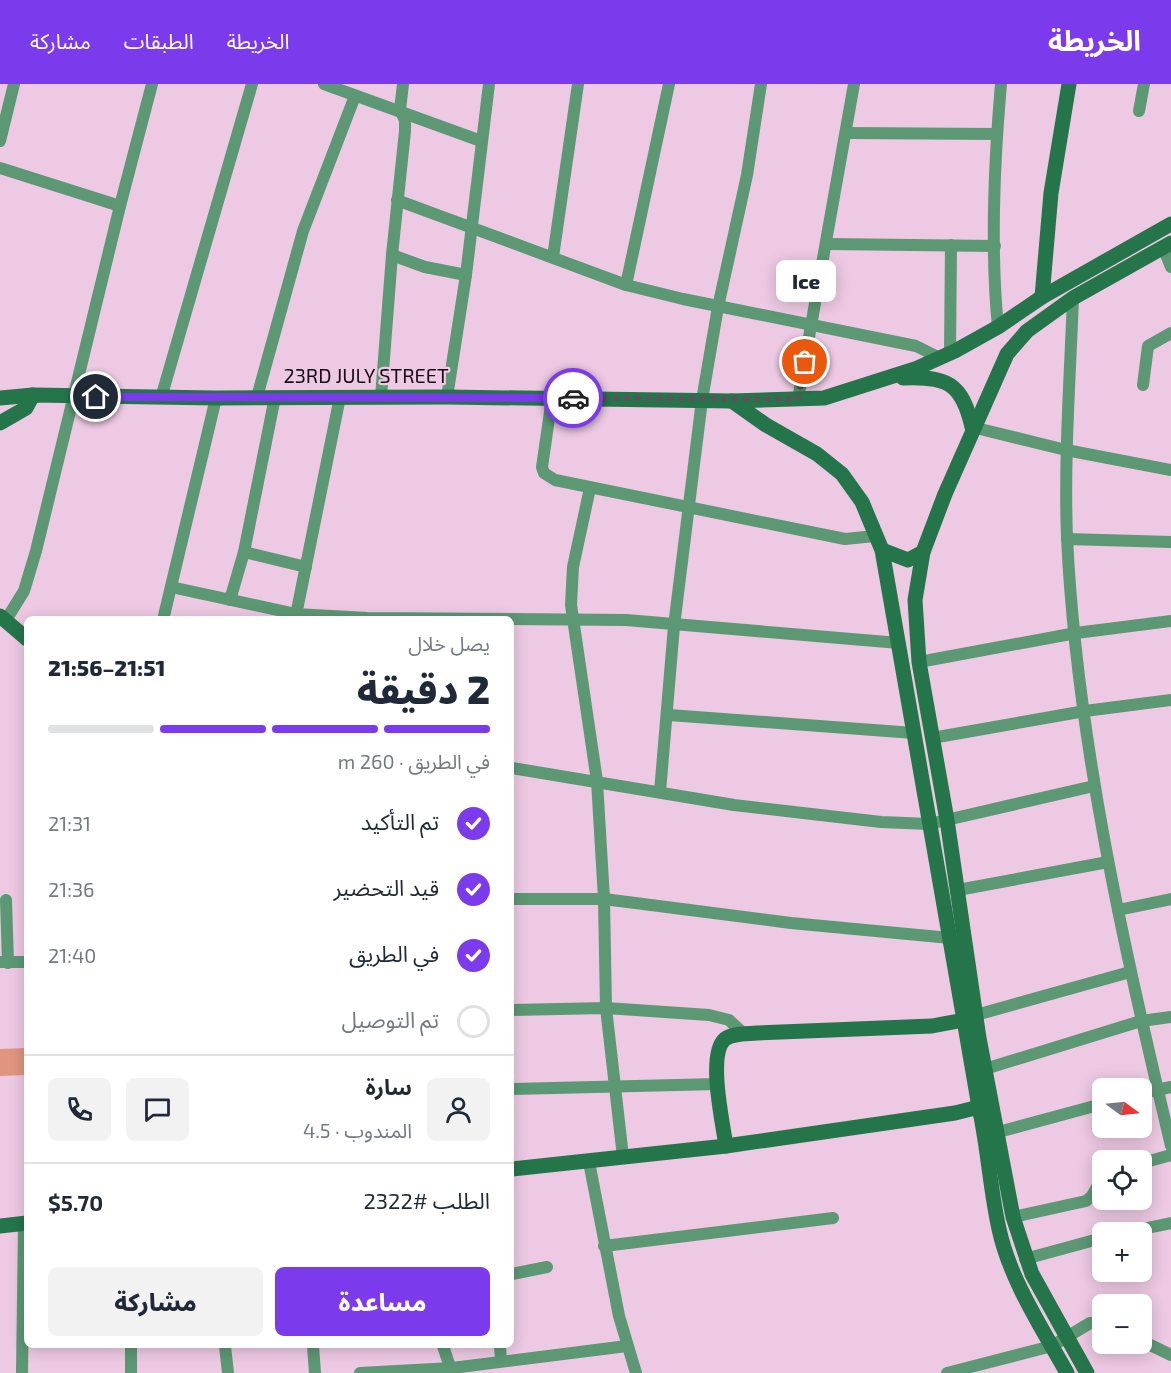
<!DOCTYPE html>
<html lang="ar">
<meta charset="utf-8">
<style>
:root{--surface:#fff;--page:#f2f2f3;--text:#1f2937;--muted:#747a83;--line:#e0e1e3;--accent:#7c3aed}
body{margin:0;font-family:"Exo 2","Noto Sans Arabic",sans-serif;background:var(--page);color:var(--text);direction:rtl;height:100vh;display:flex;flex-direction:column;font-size:22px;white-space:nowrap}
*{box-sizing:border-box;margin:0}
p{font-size:20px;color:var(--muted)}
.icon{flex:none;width:33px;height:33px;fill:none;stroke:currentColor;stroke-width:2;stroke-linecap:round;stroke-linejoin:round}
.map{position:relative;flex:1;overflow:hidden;direction:ltr}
.details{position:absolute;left:24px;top:532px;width:490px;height:732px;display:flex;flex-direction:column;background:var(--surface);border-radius:9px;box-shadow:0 3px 15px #0003;direction:rtl}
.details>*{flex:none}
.needle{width:39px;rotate:105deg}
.buttons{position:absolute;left:1092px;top:994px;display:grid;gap:12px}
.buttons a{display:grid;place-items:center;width:60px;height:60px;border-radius:9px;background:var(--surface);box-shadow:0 3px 15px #0003;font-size:30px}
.pin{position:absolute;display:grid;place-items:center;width:51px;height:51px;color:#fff;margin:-26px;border:3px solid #fff;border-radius:50%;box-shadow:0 2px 6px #0007}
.courier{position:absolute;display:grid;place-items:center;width:60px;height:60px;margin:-30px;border:4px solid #7c3aed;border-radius:50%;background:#fff;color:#222;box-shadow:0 2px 8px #0007}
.bubble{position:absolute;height:42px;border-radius:9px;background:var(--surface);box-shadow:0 3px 15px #0003;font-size:20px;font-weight:800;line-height:42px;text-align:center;direction:rtl}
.summary em{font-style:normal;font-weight:800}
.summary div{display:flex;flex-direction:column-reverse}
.summary{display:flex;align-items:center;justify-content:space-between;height:102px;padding:0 24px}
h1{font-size:39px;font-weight:800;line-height:45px}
.bar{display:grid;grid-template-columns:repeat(4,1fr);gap:9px 6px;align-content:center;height:72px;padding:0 24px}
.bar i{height:8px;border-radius:4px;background:var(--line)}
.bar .on{background:var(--accent)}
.bar p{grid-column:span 4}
.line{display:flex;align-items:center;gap:15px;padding:0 24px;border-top:2px solid var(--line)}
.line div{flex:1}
.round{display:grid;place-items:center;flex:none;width:63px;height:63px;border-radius:9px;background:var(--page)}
ol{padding:0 24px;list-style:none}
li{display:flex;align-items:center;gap:18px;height:66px}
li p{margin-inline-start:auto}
li .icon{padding:6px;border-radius:50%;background:var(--accent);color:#fff;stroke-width:4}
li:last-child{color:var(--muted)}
li i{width:33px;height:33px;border:3px solid var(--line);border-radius:50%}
.cta{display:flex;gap:12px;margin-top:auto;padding:12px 24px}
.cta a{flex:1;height:69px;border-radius:9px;background:var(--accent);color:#fff;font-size:24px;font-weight:800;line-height:69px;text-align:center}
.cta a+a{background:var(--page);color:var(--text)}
header{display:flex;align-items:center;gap:36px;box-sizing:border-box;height:84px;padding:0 30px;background:var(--accent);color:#fff}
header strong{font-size:28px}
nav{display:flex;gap:33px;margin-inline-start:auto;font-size:21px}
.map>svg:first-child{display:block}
</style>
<header>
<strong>الخريطة</strong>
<nav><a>الخريطة</a><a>الطبقات</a><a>مشاركة</a></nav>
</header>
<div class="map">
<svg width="1171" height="1289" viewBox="0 0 1171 1289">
<rect width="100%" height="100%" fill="#edc9e3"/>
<path fill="#e09581" d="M27,964V991L0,992V965Z"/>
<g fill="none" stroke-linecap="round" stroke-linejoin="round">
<g stroke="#5c9873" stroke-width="12">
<path d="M324,0L481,57"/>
<path d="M1139,27L1144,0"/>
<path d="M846,49L997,50"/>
<path d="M0,57L14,0"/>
<path d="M0,84L120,122"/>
<path d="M397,116L626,201L683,215L916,262L940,274"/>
<path d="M828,160L995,162"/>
<path d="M1163,163L1171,183"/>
<path d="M392,171L425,183L466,191"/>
<path d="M553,173L578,0"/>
<path d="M626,201L669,0"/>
<path d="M1073,214C1070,294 1064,374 1067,454C1077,660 1124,862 1171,1062"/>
<path d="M998,243C990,163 994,80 1001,0"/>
<path d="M950,269L951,161"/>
<path d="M1143,301L1148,262L1171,249"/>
<path d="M257,313L303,147L355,12"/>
<path d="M381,313L392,171L405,47V36L400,26L403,0"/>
<path d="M447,313L466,191L489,0"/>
<path d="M161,314L252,0"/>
<path d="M552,314L542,383L544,389L555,396L845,455L875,452"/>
<path d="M798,315L854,0"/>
<path d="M972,343L1066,366L1171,386"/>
<path d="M590,404L573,483L571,521L597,697L604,815L606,924L623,1073"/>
<path d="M1067,455L1171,458"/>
<path d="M244,468L306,483"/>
<path d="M171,503L296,530L367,534L626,536L899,559"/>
<path d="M230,516L244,468L275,313"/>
<path d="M6,536L24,507L36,467L120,122L152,0"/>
<path d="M163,536L216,314"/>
<path d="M295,536L340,313"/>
<path d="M919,578L1076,549L1171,537"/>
<path d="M669,631L914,649"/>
<path d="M932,654L1085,627L1171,616"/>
<path d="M512,684L734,721L881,738L929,740L1094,702"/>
<path d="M660,708L674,542L702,316L718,223L747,91L761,0"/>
<path d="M958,806L1108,778"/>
<path d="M512,815H604L791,839L950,854"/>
<path d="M6,816L8,879"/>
<path d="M1118,826L1171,815"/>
<path d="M1,878H27"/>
<path d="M512,926L606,924L709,931L729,936L744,950"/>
<path d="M976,931L1130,888"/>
<path d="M985,985L1141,937L1171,933"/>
<path d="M512,1005L718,1000"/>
<path d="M1142,1009L1171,1003"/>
<path d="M991,1050L1102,1020"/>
<path d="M589,1078L619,1232L636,1289"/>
<path d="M1142,1079L1171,1071"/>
<path d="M1013,1133L1086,1117L1092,1112L1102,1094"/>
<path d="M1123,1149L1171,1139"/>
<path d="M604,1162L833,1134"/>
<path d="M1025,1175L1102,1154"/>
<path d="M512,1190L547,1183"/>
<path d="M1142,1257L1171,1271"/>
<path d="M225,1262L228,1289"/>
<path d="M313,1262L315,1289"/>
<path d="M443,1262L452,1289"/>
<path d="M500,1262L501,1276"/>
<path d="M22,1289L24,1140"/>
<path d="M131,1289V1262"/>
<path d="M360,1289L452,1284L627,1262"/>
<path d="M947,1289L1052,1262L1090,1239H1102"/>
</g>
<g stroke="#25754a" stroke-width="15">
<path d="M1042,213L1051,109L1069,0"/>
<path d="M903,294C947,292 962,299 972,343"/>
<path d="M0,314L33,311L216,314L447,313L732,317L824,314L915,285L955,267L998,243L1042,213L1171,140"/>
<path d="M0,339L26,324L33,311"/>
<path d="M882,466L908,476L923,468"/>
<path d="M0,532L27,555"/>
<path d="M964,936L979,1023"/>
<path d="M726,1062C723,1040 707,970 725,955C733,949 747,950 757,949L932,942L964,936L882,466L862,418L842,390L817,370L766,341L732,317"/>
<path d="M512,1085L726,1062L955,1029L979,1023C988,1063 990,1105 999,1145C1010,1196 1042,1244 1067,1289"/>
<path d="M0,1142L27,1139"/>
<path d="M1087,1289L1032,1190L1013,1133L979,954L947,736L919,578L915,516L923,468L945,410L1007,270L1027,247L1073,214L1171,159"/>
</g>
</g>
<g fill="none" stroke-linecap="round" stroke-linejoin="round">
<path stroke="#624e5c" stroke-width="6" stroke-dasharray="0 10.8" d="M573,314L798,315L805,278"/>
<path stroke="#7c3aed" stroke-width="8" d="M96,313L573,314"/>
</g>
<g text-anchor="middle" stroke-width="4.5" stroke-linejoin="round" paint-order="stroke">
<g font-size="20" fill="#170b14" stroke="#edc9e3">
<text x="366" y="299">23RD JULY STREET</text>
</g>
</g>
</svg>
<div class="buttons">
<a><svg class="needle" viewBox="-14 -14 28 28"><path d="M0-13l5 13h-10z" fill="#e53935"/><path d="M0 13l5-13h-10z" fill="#747a83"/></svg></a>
<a><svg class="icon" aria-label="locate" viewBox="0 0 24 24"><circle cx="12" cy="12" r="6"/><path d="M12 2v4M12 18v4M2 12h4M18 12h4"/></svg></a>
<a>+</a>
<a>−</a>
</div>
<div class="pin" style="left:805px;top:278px;background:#ea580c"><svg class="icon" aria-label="bag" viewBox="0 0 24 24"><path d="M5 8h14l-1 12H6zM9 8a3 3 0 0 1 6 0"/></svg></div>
<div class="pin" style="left:96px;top:313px;background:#1f2937"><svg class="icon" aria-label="home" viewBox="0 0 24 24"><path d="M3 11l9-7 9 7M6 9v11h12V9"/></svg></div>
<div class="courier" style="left:573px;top:314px"><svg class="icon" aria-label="car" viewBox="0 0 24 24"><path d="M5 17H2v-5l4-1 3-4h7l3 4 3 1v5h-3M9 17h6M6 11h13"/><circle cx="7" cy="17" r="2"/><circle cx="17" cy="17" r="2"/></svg></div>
<div class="bubble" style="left:776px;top:176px;width:60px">Ice</div>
<section class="details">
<div class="summary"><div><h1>2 دقيقة</h1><p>يصل خلال</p></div><em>21:51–21:56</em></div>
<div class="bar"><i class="on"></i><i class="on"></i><i class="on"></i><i></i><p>في الطريق · 260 m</p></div>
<ol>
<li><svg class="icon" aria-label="check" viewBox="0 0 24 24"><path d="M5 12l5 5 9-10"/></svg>تم التأكيد<p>21:31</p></li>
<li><svg class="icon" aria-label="check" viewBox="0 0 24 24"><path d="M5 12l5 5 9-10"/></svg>قيد التحضير<p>21:36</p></li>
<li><svg class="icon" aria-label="check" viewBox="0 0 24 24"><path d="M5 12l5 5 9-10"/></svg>في الطريق<p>21:40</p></li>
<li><i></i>تم التوصيل</li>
</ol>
<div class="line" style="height:108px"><a class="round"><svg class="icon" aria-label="person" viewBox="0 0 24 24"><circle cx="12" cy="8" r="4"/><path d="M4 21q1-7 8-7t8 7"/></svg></a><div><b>سارة</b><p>المندوب · 4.5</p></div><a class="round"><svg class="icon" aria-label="chat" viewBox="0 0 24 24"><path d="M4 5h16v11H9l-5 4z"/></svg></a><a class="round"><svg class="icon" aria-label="phone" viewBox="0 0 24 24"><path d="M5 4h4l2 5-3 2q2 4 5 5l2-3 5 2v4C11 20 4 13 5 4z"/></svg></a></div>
<div class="line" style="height:78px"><div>الطلب #2322</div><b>$5.70</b></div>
<div class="cta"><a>مساعدة</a><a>مشاركة</a></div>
</section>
</div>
